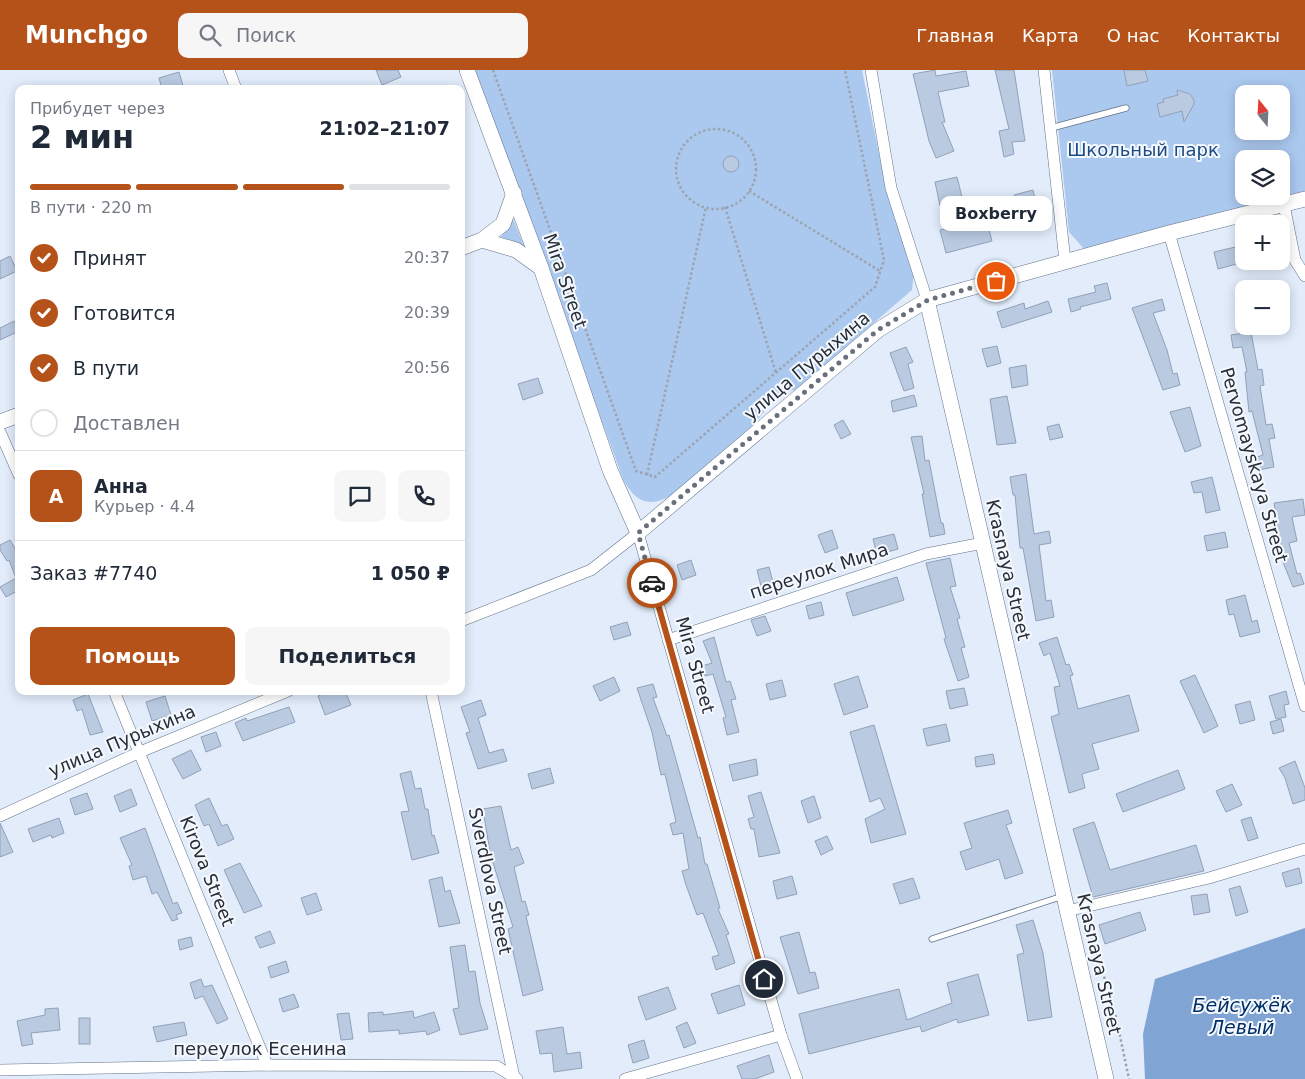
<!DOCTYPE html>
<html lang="ru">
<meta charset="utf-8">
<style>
:root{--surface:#fff;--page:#f6f6f7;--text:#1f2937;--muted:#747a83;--line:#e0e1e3;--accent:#b55219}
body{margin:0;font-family:"DejaVu Sans",sans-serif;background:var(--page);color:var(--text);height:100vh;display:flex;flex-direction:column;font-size:19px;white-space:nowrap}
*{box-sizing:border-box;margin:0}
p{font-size:16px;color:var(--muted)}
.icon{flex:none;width:28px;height:28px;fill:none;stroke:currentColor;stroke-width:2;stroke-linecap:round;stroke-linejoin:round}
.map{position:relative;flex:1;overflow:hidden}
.sheet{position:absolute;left:15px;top:15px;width:450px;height:610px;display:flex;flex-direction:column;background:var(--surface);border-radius:10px;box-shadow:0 2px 12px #0003}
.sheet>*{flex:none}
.needle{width:32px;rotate:342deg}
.fabs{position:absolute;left:1235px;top:15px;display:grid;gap:10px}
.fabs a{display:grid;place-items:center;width:55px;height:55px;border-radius:10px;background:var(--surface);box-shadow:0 2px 12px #0003;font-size:25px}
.pin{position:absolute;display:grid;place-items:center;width:42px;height:42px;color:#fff;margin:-21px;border:2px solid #fff;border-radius:50%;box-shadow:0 1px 5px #0007}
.courier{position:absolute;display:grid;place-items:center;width:50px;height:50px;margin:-25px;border:4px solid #b55219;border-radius:50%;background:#fff;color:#222;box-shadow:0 1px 6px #0007}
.bubble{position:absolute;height:35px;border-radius:10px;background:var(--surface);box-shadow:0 2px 12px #0003;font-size:16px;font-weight:800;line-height:35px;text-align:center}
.headline em{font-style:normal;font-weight:800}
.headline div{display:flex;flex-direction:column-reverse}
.headline{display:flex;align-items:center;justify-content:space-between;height:85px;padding:0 15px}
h1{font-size:32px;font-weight:800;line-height:38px}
.bar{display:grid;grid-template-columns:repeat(4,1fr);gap:8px 5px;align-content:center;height:60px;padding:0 15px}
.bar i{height:6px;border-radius:4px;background:var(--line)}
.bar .on{background:var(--accent)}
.bar p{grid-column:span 4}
.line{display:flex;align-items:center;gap:12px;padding:0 15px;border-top:1px solid var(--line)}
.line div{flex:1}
.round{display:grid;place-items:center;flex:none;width:52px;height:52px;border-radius:10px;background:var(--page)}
ol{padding:0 15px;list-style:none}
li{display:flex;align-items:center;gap:15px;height:55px}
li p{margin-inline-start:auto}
li .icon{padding:5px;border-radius:50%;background:var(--accent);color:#fff;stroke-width:4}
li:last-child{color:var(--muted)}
li i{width:28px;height:28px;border:2px solid var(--line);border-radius:50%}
.action{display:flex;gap:10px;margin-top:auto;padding:10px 15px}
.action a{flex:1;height:58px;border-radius:10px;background:var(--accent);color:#fff;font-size:20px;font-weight:800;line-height:58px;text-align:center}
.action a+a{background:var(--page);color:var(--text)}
header{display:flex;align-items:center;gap:30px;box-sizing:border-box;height:70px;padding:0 25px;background:var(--accent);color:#fff}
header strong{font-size:24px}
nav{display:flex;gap:28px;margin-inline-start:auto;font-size:18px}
.search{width:350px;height:45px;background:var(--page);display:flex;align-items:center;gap:12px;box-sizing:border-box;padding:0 18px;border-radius:10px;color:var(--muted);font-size:19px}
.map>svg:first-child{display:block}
</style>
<header>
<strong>Munchgo</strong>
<div class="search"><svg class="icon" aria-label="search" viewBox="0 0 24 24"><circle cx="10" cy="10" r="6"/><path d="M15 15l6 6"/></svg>Поиск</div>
<nav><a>Главная</a><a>Карта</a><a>О нас</a><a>Контакты</a></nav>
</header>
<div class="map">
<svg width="1305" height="1009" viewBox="0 0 1305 1009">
<rect width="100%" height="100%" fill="#e2ecfb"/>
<g fill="#abc8ef" fill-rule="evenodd">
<path d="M473,0H862L886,119L914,202L912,220L797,319C770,327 766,343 748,360C723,382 697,403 672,425C648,439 635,431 623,409Z"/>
<path d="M1052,0H1305V121L1084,179L1069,162ZM1244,24H1281V61H1244ZM1244,89H1281V126H1244Z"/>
<path d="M513,149L524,176L501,167Z"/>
</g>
<path fill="#80a4d4" d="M1305,858V1009H1145L1143,964L1155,909Z"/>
<g fill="#b9cae1" stroke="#91a1b8">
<path d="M376,0H398L401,7L382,15Z"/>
<path d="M935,0L936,6L966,1L969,16L938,22L945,52H942L954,81L936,88L929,71L913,4Z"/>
<path d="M995,0H1014L1025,71L1012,72L1014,84L1004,87L999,61L1009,59Z"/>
<path d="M1124,0H1145L1148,11L1127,16Z"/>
<path d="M179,2L184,19H162L159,8Z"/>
<path d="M1177,20L1190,24L1194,30V34L1184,52L1182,41L1160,47L1157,34L1164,32L1163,29L1178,25Z"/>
<circle cx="731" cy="94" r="8"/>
<path d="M957,107L963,131L940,136L935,112Z"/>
<path d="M1033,120L1038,144L1019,148L1014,125Z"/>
<path d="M986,148L992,171L946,183L940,160Z"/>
<path d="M1244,175V192L1218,199L1214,182Z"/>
<path d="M10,186L17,201L0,209V191Z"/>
<path d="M1107,213L1111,229L1080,237L1081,239L1071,242L1068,229L1096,222L1094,216Z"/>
<path d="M1162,229L1165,240L1153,243L1167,280L1173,304L1177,303L1180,315L1163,320L1132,238Z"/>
<path d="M1048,231L1052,242L1002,258L997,242L1024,233L1025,239Z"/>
<path d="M14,251L19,261L0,270V258Z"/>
<path d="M1251,262L1258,300L1262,299L1264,315L1260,316L1266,355L1272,354L1275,368L1269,369L1274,397L1259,400L1257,387L1263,385L1252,341L1249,342L1245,302H1247L1242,277L1233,278L1231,265Z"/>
<path d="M997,276L1001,293L987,297L982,279Z"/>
<path d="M906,277L913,292L908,294L914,318L904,321L890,283Z"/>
<path d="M1026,295L1028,315L1012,318L1009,298Z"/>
<path d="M538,308L543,323L523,330L518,314Z"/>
<path d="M914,325L917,336L893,342L891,331Z"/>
<path d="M1007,326L1016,373L997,375L990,329Z"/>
<path d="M1190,337L1201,376L1185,382L1170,342Z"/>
<path d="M843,350L851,364L841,369L834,355Z"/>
<path d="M1059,354L1063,367L1050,370L1047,357Z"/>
<path d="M922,366L925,391L929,390L941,453H943L945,464L930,467L922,424H924L911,367Z"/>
<path d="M1026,404L1034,464L1049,461L1051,473L1039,475L1046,531L1051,530L1054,547L1036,551L1023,478H1020L1015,425H1013L1010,407Z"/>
<path d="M1212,407L1220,440L1206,443L1202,422L1194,423L1191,412Z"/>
<path d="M1303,429L1305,445L1292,447L1297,471L1289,473L1297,504L1300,503L1304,514L1293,517L1279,482L1281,481L1274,433Z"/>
<path d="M832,460L838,478L825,483L818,465Z"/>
<path d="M1225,462L1228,477L1207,481L1204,466Z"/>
<path d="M894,464L898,479L877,485L873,469Z"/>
<path d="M10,470L19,485V520L6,527L0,517L16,508L9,490L7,491L0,480V475Z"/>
<path d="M950,488L956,516L950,517L960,548L957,549L965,577L961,578L969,607L958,611L944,569L946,568L926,493Z"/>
<path d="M691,490L696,505L682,510L677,495Z"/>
<path d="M769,497L775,520L763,524L757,500Z"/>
<path d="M897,507L904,530L853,546L846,523Z"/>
<path d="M1245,525L1252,552L1257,550L1260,562L1240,567L1234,544L1229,545L1226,530Z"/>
<path d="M821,532L824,545L809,549L806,536Z"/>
<path d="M765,546L771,561L757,566L751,550Z"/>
<path d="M627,552L631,565L614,570L610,557Z"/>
<path d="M714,567L726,612L730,611L736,629L731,630L739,662L727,665L723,648L726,647L713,604L705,606L702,596L712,593L703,571Z"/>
<path d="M1057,567L1066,595L1069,594L1073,605L1070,606L1078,639L1129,625L1139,661L1092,674L1099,699L1082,704L1085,718L1069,723L1051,647L1059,644L1054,617L1060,616L1050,583L1044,586L1039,573Z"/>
<path d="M1195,605L1218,656L1204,663L1180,611Z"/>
<path d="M858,606L868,637L844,645L834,614Z"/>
<path d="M614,607L620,621L600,631L593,616Z"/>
<path d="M782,610L786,626L770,630L766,614Z"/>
<path d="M653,614L657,627L653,628L667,666L669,665L698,768L700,767L705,794H707L720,838L718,839L729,864L726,865L735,893L716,900L712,887L719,885L703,843L697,845L686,815L682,801L689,799L683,763L673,765L670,754L676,752L665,704L661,705L652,662L637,618Z"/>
<path d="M964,618L968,635L950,639L946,621Z"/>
<path d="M329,621H345L351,635L325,645L318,626Z"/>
<path d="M1286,621L1289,634L1284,635L1286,647L1276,649L1269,626Z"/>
<path d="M88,624L103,662L90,665L82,639L77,641L73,630Z"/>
<path d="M165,626L171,645L152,651L146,632Z"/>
<path d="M481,630L486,645L478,648L489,683L503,679L507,691L478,699L466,663L470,662L461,637Z"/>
<path d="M1250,631L1255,650L1240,654L1235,635Z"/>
<path d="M289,637L295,652L243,671L235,653L246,648L247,651Z"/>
<path d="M1281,649L1284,661L1273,664L1270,652Z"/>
<path d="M946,654L950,671L927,676L923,659Z"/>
<path d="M874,655L906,764L871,773L865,749L885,739L880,728L870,732L850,662Z"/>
<path d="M216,662L221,676L206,682L201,667Z"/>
<path d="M191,680L201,700L183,709L172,689Z"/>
<path d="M993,684L995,694L976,697L975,687Z"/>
<path d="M756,689L758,705L733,711L729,695Z"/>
<path d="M1295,691L1305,718V730L1293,734L1285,708L1279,698Z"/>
<path d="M550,698L554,713L532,719L528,704Z"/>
<path d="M1178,700L1185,719L1123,742L1116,724Z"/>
<path d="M411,701L415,719L421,718L425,739H428L432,766L434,765L439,783L412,790L401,742L409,741L400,704Z"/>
<path d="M1232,714L1242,735L1226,742L1216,721Z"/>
<path d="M131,719L137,735L120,742L114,726Z"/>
<path d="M761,722L780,783L759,787L754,759H751L748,749L754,747L748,726Z"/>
<path d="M87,723L93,739L75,745L70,729Z"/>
<path d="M814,726L821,748L808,753L801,731Z"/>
<path d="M209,728L222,756L227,754L234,769L218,776L209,754L204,756L195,735Z"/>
<path d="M501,736L511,780L518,777L524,793L514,797L522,832L525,831L529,845L526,846L543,920L523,926L508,859L513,857L490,783L483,739Z"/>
<path d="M1008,740L1012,753L1006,755L1023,803L1005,809L999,789L966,800L960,782L972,778L964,753Z"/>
<path d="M1251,747L1258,768L1248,771L1241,750Z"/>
<path d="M59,748L64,763L52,768L51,765L33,772L28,759Z"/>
<path d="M1094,752L1110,800L1196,775L1204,801L1093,827L1073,759Z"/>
<path d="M0,753L13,782L0,787Z"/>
<path d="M145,758L173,834L177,832L182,843L176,845L178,849L172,851L157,822L152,824L146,806L133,810L129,796L132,795L120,768Z"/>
<path d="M827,766L833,779L821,785L815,771Z"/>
<path d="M240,793L262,836L244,843L224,800Z"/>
<path d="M1299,798L1302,813L1286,817L1282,803Z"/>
<path d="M792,806L797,824L777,829L773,811Z"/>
<path d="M442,807L445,822L450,820L460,853L439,857L429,810Z"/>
<path d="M913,808L920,828L900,834L893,814Z"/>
<path d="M1240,816L1248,842L1236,846L1229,819Z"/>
<path d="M316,823L322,840L307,845L301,828Z"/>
<path d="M1207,824L1210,842L1194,845L1191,826Z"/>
<path d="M1140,842L1146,860L1105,874L1099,855Z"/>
<path d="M1033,850L1043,883L1052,947L1028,951L1017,885L1024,883L1016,855Z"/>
<path d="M270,861L275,873L260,878L255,867Z"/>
<path d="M799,862L810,903L815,902L819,918L798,924L780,867Z"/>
<path d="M191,867L193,876L180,880L178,870Z"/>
<path d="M465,875L469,902L475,901L480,933L488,959L460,965L453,939L459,938L450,877Z"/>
<path d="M286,891L289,902L271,908L268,897Z"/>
<path d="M978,904L989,945L958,953L957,949L922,962L920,956L809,984L799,944L899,919L907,950L952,933L947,913Z"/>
<path d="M201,909L204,917L212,915L228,949L217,954L203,926L195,929L190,913Z"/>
<path d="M739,915L745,935L718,944L711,924Z"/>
<path d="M668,917L676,939L646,950L638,927Z"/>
<path d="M294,924L299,937L283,942L279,929Z"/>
<path d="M58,938L60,960L31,963L33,974L22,976L17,951L45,945V939Z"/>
<path d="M413,941L414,948L434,942L440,960L427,965L426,961L399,964V960L369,962L368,943L383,942V945Z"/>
<path d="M349,943L353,969L341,970L337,944Z"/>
<rect x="79" y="948" width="11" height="26"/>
<path d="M184,952L187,965L157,972L153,957Z"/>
<path d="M687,952L696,973L684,978L676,957Z"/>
<path d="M563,957L567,984L580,982L582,998L554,1002L552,983L540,984L536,961Z"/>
<path d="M644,970L649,988L633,993L628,975Z"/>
<path d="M769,985L774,1002L755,1009H742L737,996Z"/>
</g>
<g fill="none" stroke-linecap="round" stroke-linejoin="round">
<g stroke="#637287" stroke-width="7">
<g id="lane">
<path d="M1051,58L1126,38"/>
<path d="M932,869L1063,826"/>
</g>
</g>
<g stroke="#637287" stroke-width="12">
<g id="street">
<path d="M229,0L236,19"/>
<path d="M871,0L891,118L927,230"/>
<path d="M1044,0L1065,191"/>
<path d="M1284,135L1295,190L1305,206"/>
<path d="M1169,163L1305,636"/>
<path d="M0,362L19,405"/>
<path d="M461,551L591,500L638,463L781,965L797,1009"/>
<path d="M668,570L926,484L983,473"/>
<path d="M114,621L267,995"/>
<path d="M431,621L514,1007"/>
<path d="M0,746L140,682L288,621"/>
<path d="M1067,841L1209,808L1305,779"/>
<path d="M0,1000L267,995L496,996L517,1009"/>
<path d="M625,1009L781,965"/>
</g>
</g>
<g stroke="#637287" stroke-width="16">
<g id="secondary">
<path d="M467,0L541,198L610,400L638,463L878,260L927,230L1169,163L1305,129"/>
<path d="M482,170L503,154L514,123"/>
<path d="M461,178L482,170L516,180L541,198"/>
<path d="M927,230L1106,1009"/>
<path d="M0,352L19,345"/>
</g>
</g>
<g stroke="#9ba4b1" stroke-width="2.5" stroke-dasharray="2.5 2.5" stroke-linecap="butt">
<path d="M493,0L636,401L655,407L875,217L884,190L845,0"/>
<circle cx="716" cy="99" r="40"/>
<path d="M749,121L880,201"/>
<path d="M725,137L776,303"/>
<path d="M647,405L706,137"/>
<path d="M1087,849L1116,947L1129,1009"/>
</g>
<use href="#lane" stroke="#fff" stroke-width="5.5"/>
<use href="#street" stroke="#fff" stroke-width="11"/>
<use href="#secondary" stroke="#fff" stroke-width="15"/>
</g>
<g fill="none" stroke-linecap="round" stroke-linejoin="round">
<path stroke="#68707c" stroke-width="5" stroke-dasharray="0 9" d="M652,513L638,463L878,260L928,230L996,211"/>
<path stroke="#b55219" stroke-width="6" d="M652,513L764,909"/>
</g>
<g text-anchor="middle" stroke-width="4" stroke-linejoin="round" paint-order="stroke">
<g font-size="18" fill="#1b4a85" stroke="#f5f9fe">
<text x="1143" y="86">Школьный парк</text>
</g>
<g font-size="18" fill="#272e37" stroke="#f5f9fe">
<text transform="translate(565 211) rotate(71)" y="6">Mira Street</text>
<text transform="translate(807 296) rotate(-40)" y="6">улица Пурыхина</text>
<text transform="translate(1254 395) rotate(74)" y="6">Pervomayskaya Street</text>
<text transform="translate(1008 500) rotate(77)" y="6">Krasnaya Street</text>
<text transform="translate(819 501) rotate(-18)" y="6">переулок Мира</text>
<text transform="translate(695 595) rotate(74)" y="6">Mira Street</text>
<text transform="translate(122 671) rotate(-23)" y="6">улица Пурыхина</text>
<text transform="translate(207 801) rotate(68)" y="6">Kirova Street</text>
<text transform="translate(490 811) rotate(78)" y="6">Sverdlova Street</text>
<text transform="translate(1099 894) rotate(77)" y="6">Krasnaya Street</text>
<text x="260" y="985">переулок Есенина</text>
</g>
<g font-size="19" font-style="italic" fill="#002f68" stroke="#f5f9fe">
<text x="1242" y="942">Бейсужёк<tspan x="1242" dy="22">Левый</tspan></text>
</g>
</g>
</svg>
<div class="fabs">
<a><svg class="needle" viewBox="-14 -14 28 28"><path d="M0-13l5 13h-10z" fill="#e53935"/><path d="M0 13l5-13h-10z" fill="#747a83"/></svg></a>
<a><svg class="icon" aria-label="layers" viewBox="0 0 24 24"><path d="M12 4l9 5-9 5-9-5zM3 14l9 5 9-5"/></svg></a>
<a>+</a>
<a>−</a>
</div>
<div class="pin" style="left:996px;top:211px;background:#ea580c"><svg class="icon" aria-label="bag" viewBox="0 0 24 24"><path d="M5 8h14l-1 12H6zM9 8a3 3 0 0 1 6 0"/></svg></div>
<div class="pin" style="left:764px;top:909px;background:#1f2937"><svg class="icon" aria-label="home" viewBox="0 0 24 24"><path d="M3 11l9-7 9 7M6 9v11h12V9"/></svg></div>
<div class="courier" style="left:652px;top:513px"><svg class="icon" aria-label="car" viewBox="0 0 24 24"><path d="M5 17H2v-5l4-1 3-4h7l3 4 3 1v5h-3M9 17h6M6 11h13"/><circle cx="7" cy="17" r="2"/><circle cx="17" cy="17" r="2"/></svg></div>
<div class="bubble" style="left:940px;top:126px;width:112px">Boxberry</div>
<section class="sheet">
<div class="headline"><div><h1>2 мин</h1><p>Прибудет через</p></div><em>21:02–21:07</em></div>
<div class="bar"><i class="on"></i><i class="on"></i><i class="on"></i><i></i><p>В пути · 220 m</p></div>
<ol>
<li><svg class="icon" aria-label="check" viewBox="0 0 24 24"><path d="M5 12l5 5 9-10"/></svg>Принят<p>20:37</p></li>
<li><svg class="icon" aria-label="check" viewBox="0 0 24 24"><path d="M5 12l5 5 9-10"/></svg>Готовится<p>20:39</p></li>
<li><svg class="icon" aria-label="check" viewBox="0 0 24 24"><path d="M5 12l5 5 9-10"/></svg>В пути<p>20:56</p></li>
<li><i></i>Доставлен</li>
</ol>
<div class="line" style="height:90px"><b class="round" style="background:var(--accent);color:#fff">А</b><div><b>Анна</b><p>Курьер · 4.4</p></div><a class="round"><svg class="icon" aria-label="chat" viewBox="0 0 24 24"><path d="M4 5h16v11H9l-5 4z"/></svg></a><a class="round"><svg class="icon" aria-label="phone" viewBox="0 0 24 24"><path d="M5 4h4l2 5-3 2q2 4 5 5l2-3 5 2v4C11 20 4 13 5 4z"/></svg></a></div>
<div class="line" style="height:65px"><div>Заказ #7740</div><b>1 050 ₽</b></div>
<div class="action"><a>Помощь</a><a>Поделиться</a></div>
</section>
</div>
